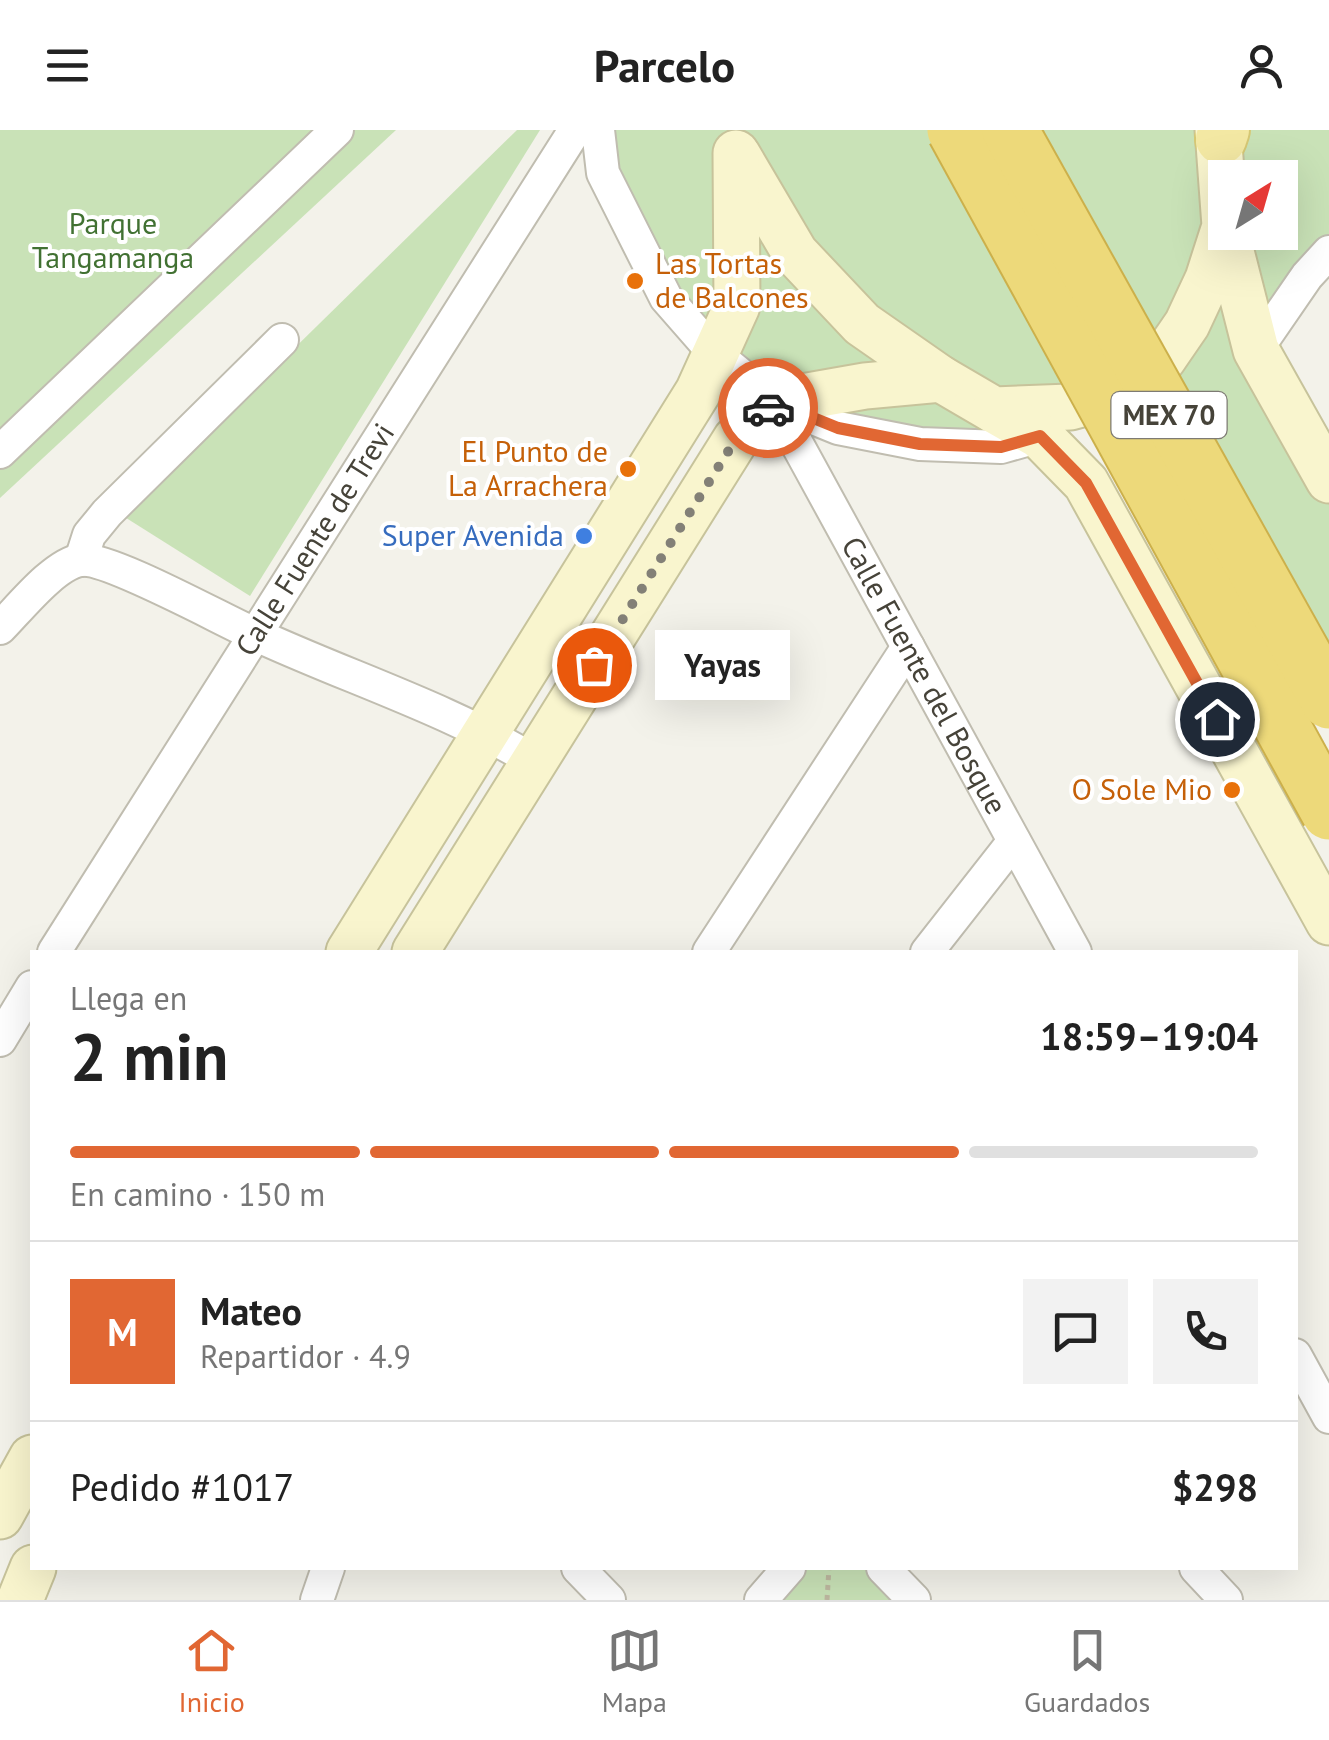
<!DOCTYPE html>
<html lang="es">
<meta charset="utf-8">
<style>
:root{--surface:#fff;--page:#f2f2f2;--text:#222;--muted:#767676;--line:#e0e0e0;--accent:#e16733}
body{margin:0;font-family:"PT Sans",sans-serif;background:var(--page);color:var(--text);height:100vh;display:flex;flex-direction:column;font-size:38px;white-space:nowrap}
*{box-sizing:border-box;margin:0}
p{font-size:32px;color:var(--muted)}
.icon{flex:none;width:55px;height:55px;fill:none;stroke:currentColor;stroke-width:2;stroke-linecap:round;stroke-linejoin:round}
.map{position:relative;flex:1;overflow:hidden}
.sheet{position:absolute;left:30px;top:820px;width:1268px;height:620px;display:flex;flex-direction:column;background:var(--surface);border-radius:0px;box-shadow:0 10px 40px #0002}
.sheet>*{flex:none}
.needle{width:65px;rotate:37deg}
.buttons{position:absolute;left:1208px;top:30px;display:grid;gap:20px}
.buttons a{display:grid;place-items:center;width:90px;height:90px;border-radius:0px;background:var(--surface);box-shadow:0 10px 40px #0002;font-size:50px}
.pin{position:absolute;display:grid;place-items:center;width:85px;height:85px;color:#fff;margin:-42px;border:5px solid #fff;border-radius:50%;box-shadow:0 2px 10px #0007}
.courier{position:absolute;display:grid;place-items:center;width:100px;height:100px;margin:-50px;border:8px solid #e16733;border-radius:50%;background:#fff;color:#222;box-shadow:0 2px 12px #0007}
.bubble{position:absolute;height:70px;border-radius:0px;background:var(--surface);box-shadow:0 10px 40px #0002;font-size:32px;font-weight:600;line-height:70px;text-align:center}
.head em{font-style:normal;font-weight:600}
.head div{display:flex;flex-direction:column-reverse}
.head{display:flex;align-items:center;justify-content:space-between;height:170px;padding:0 40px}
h1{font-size:65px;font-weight:600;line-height:75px}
.bar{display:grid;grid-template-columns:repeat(4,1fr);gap:15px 10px;align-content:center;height:120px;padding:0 40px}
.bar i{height:12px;border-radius:8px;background:var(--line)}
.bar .on{background:var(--accent)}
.bar p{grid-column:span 4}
.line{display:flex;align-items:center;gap:25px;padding:0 40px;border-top:2px solid var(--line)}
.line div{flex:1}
.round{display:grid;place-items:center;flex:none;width:105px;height:105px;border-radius:0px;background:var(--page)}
header{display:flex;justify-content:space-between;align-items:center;height:130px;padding:0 40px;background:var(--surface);font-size:45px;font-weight:600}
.menu{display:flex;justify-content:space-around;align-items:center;height:140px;border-top:2px solid var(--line);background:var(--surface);font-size:28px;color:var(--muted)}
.menu a{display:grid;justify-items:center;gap:5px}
.menu .on{color:var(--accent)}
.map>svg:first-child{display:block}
</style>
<header><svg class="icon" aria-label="menu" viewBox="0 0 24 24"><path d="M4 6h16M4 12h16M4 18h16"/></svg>Parcelo<svg class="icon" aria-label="person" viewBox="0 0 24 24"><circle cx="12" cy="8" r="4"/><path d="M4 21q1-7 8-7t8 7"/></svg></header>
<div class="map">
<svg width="1329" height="1470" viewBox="0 0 1329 1470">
<rect width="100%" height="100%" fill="#f3f2ea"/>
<g fill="#c9e2b7">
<path d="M0,0H396L0,368Z"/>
<path d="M517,0H540L250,466L123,386Z"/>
<path d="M598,0H728L734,23L738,22L732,0H1329V124L1256,220L1226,103L1280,102V48H1225L1187,194L1001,317L774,272L666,168Z"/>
<path d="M1218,174L1329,374V520L1176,243Z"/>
<path d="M789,1438H883L914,1470H761Z"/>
</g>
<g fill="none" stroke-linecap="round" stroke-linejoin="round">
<g stroke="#c0bdb0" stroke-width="36">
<g id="street">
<path d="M598,0L603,43L666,168L715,224L774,272L838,298L920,314L1001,317L1040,306L1049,297"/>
<path d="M1256,220L1307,146L1329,122"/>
<path id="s1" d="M774,272L1075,822"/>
<path d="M0,322L337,0"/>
<path d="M81,430L89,405L107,383L282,210"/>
<path d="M0,498C19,479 54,434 81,430C108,427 219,488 250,502C344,546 445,577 534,631"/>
<path id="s2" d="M54,822L575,0"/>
<path d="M709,822L908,517"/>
<path d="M927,822L1014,711"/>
<path d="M0,910L32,857"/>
<path d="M1295,1225L1329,1287"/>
<path d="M578,1438L609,1470"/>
<path d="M883,1438L914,1470"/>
<path d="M1196,1438L1226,1470"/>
<path d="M317,1470L328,1438"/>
<path d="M761,1470L789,1438"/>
</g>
</g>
<g stroke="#c7c39b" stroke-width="49">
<g id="secondary">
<path d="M738,26L795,123L862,194L941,249L994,280L1070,277L1122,263L1163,229L1187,194L1208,149L1225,96L1218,0"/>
<path d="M1226,102L1256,220L1329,350"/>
<path d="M994,280L1040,306L1086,353L1329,792"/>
<path d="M349,822L698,262L737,176L736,23"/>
<path d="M415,822L736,309L774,272L865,256L941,249"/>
<path d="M0,1386L32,1328"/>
<path d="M20,1470L33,1438"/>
</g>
</g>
<g stroke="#d6c874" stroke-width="54">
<path id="primary" d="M1221,9L1224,0"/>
</g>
<path stroke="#beb8a0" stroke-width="5" stroke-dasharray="5 5" stroke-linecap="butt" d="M827,1470L829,1438"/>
<use href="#street" stroke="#fff" stroke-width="32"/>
<use href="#secondary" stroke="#f9f5ce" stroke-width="45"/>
<use href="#primary" stroke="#f3e8a3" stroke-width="50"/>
<g stroke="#ccb04b" stroke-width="59" stroke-linecap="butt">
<g id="highway-bridge">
<path d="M955,0L1329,682"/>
<path d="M1010,0L1329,571"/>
</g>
</g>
<use href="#highway-bridge" stroke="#edd97a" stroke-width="55"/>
</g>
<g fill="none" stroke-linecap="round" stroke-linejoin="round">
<path stroke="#838077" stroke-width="10" stroke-dasharray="0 18" d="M594,535L736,309L768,278"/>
<path stroke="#e16733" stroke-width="12" d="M768,278L774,272L838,298L920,314L1001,317L1040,306L1086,353L1217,589"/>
</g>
<g fill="#e8710a" stroke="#fff" stroke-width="4">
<circle cx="635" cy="151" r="10"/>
<circle cx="628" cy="339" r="10"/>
<circle cx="1232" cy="660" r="10"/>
</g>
<circle fill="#3f7fe0" stroke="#fff" stroke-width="4" cx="584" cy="406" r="10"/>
<g text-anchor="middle" stroke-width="8" stroke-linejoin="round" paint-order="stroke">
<rect fill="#fff" stroke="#7e7b74" stroke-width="2.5" x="1111.5" y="262" width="115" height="46" rx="8"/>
<g font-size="28" font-weight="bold" fill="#464339">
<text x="1169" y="295">MEX 70</text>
</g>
<g font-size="30" fill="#417132" stroke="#fff">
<text x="113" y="104">Parque<tspan x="113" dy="34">Tangamanga</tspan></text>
</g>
<g font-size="30" fill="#c56008" stroke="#fff" text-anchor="end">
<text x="655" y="144" text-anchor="start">Las Tortas<tspan x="655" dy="34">de Balcones</tspan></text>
<text x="608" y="332">El Punto de<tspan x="608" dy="34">La Arrachera</tspan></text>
<text x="1212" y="670">O Sole Mio</text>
</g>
<g font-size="30" fill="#366cbe" stroke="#fff" text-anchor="end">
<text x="564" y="416">Super Avenida</text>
</g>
<g font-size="30" fill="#464339" stroke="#fff">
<text dy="10" stroke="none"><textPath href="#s2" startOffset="488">Calle Fuente de Trevi</textPath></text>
<text dy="10" stroke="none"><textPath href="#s1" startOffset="312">Calle Fuente del Bosque</textPath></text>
</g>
</g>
</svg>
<div class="buttons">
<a><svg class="needle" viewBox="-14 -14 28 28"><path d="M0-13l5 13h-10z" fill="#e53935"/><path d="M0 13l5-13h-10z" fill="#767676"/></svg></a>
</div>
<div class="pin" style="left:594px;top:535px;background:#ea580c"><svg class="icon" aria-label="bag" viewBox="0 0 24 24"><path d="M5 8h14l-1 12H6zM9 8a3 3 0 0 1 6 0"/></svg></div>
<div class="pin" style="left:1217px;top:589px;background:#1f2937"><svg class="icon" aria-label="home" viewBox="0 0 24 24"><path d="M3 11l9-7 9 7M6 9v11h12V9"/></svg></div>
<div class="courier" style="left:768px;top:278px"><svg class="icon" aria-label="car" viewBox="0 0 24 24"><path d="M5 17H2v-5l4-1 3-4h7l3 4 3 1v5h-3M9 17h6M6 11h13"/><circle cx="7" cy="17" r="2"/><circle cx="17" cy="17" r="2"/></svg></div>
<div class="bubble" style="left:655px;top:500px;width:135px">Yayas</div>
<section class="sheet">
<div class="head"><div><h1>2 min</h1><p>Llega en</p></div><em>18:59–19:04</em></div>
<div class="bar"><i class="on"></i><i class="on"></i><i class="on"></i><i></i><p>En camino · 150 m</p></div>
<div class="line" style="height:180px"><b class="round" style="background:var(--accent);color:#fff">M</b><div><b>Mateo</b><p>Repartidor · 4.9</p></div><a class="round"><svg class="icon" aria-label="chat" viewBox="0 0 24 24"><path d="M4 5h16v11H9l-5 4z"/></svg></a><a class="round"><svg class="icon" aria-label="phone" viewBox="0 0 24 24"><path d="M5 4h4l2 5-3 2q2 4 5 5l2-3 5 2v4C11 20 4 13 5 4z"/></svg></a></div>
<div class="line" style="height:130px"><div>Pedido #1017</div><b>$298</b></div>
</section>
</div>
<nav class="menu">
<a class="on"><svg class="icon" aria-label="home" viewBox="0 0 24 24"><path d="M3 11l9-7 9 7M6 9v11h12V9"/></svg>Inicio</a>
<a><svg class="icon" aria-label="map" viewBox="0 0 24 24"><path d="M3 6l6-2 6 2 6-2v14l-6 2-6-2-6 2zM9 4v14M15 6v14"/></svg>Mapa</a>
<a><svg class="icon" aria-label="saved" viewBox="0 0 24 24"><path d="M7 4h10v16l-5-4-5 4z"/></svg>Guardados</a>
</nav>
